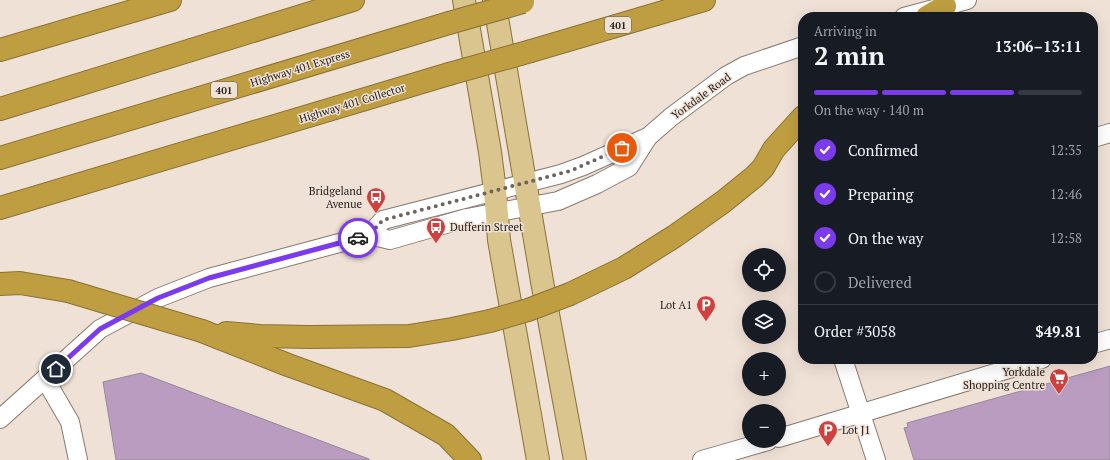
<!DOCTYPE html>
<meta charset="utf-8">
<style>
:root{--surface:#171b24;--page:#242831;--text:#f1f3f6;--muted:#9ea1a6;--line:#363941;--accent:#7c3aed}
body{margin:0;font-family:"PT Serif",serif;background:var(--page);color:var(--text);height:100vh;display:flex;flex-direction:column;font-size:15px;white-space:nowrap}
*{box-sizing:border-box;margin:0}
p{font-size:13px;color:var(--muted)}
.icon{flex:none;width:22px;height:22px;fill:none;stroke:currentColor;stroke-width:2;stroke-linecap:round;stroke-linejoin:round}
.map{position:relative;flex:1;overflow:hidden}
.drawer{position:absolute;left:798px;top:12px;width:300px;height:352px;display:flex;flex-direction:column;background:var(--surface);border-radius:16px;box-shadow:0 4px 16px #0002}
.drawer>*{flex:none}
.fabs{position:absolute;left:742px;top:248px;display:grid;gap:8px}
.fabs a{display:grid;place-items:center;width:44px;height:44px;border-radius:50%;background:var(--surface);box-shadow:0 4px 16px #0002;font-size:20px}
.pin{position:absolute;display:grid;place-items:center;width:34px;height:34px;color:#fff;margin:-17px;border:2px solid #fff;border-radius:50%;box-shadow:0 1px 4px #0007}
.courier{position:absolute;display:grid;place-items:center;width:40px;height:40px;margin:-20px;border:3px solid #7c3aed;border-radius:50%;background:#fff;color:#222;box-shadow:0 1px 5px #0007}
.overview em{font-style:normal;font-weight:800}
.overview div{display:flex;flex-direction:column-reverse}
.overview{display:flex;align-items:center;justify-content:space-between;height:68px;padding:0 16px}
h1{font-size:26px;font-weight:800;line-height:30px}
.bar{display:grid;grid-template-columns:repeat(4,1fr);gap:6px 4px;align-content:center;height:48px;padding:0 16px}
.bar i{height:5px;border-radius:3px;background:var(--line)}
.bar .current{background:var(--accent)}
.bar p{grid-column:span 4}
.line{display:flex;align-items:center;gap:10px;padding:0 16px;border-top:1px solid var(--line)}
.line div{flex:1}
ol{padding:0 16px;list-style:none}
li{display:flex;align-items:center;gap:12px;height:44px}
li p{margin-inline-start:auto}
li .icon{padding:4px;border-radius:50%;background:var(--accent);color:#fff;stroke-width:4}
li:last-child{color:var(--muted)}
li i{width:22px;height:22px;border:2px solid var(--line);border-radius:50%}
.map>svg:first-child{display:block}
</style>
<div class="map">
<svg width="1110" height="460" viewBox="0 0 1110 460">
<rect width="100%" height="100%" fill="#f0e1d6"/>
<g fill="#b99cbf" stroke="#958a97">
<path d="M1110,366V460H914L904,428L908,427L907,423Z"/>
<path d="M141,373L369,459V460H116L103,382Z"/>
</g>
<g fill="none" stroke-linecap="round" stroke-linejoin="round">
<g stroke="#887b71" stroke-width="20">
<g id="minor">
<path d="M904,17L967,0"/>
<path d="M1093,138L1110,133"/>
<path d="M369,235L383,220L561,174L583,166L648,137L671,117L726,76L744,66L803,46"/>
<path d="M1093,344L1110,339"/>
<path d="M843,359L876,460"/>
<path d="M45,379L70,422L78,460"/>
<path d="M0,419L100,329L158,298L209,278L369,235L390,240L467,218L558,201L597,184L629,167L648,137"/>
<path d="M779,438L1042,359"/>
<path d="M702,460L768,441"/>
</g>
</g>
<g stroke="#897234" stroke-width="24">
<g id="major">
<path d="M464,0L490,152L495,191L499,240L538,460"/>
<path d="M494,0L543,287L575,460"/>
</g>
</g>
<g stroke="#897234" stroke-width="24">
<g id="highway">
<path d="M927,17L945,6"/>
<path d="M0,50L170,0"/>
<path d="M531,51L704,0"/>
<path d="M0,109L353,0"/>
<path d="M0,158L449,23"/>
<path d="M0,208L449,74"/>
<path d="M0,284L20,283L68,291"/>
<path d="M570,294L624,268L675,236L723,202L754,177L763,168L774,149L803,117"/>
<path d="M202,331L288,365L385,400L446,435L470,460"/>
<path d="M226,333L260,336L310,337L409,336L452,329L490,321"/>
</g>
</g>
<use href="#minor" stroke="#fff" stroke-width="18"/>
<use href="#major" stroke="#d9c58d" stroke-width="22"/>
<use href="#highway" stroke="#bf9e41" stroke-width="22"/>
<g stroke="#897234" stroke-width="24" stroke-linecap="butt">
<g id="highway-bridge">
<path d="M449,23L523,2"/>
<path d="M449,74L531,51"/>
<path d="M68,291L202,331"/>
<path d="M490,321L528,310L570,294"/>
</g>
</g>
<use href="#highway-bridge" stroke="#bf9e41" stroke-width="22"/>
</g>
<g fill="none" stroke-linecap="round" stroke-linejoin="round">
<path stroke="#6c645d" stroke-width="4" stroke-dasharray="0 7.2" d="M358,238L369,235L383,220L570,171L622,148"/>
<path stroke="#7c3aed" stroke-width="5" d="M56,369L100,329L158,298L209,278L358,238"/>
</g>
<defs>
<g id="bus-pin" transform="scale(1)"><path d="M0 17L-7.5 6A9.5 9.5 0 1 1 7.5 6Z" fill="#cf403f" stroke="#f0e1d6"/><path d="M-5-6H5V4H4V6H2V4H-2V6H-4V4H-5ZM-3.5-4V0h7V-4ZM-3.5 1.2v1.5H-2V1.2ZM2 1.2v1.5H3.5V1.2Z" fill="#fff"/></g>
<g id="parking-pin" transform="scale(1)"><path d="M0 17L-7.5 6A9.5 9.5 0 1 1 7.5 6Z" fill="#cf403f" stroke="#f0e1d6"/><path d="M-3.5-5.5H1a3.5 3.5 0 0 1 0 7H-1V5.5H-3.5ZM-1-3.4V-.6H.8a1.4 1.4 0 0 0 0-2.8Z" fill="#fff"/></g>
<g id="supermarket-pin" transform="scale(1)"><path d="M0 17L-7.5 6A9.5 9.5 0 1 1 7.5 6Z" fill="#cf403f" stroke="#f0e1d6"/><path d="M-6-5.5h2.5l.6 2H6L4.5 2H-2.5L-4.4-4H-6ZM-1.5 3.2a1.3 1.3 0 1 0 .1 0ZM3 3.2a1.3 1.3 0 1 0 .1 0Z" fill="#fff"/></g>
</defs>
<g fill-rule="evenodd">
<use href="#bus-pin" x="376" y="197"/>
<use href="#bus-pin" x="436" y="227"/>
<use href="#parking-pin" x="706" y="305"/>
<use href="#supermarket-pin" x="1059" y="378"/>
<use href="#parking-pin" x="828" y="430"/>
</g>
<g text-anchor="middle" stroke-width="3" stroke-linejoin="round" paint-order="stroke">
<g fill="#f0e1d6" stroke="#625a54" stroke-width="1">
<rect x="605" y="17" width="26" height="16" rx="3"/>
<rect x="211" y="82" width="26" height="16" rx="3"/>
</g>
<g font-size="10" font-weight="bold" fill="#25201c">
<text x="618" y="29">401</text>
<text x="224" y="94">401</text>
</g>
<g font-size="11" fill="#25201c" stroke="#f0e1d6">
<text transform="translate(300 68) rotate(-17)" y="4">Highway 401 Express</text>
<text transform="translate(701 96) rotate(-36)" y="4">Yorkdale Road</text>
<text transform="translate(352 103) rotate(-17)" y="4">Highway 401 Collector</text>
</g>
<g font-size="11" fill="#25201c" stroke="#f0e1d6" text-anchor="end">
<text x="362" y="195">Bridgeland<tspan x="362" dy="13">Avenue</tspan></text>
<text x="450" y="231" text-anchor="start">Dufferin Street</text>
<text x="692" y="309">Lot A1</text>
<text x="1045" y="376">Yorkdale<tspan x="1045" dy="13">Shopping Centre</tspan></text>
<text x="842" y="434" text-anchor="start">Lot J1</text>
</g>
</g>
</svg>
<div class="fabs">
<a><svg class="icon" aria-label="locate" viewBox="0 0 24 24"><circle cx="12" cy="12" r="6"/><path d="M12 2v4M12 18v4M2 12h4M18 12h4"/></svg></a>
<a><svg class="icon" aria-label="layers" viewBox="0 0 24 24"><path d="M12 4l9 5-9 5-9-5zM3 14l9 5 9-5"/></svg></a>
<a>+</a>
<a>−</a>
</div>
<div class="pin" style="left:622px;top:148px;background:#ea580c"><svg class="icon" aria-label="bag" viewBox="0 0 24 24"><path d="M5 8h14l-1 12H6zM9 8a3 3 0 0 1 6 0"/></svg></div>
<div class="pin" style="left:56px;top:369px;background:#1f2937"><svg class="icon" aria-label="home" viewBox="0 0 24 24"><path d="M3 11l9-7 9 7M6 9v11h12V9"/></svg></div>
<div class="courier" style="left:358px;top:238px"><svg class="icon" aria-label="car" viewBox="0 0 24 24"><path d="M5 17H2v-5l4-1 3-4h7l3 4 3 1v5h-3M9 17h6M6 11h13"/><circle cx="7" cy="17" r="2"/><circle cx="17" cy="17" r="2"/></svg></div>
<section class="drawer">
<div class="overview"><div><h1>2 min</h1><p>Arriving in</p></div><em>13:06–13:11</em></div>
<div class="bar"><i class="current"></i><i class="current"></i><i class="current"></i><i></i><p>On the way · 140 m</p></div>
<ol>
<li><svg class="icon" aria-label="check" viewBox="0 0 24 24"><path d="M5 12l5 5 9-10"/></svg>Confirmed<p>12:35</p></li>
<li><svg class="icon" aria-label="check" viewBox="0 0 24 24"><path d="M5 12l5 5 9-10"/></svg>Preparing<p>12:46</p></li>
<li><svg class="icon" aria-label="check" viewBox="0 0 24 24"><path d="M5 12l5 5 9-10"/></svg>On the way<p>12:58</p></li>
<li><i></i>Delivered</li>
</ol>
<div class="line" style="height:52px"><div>Order #3058</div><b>$49.81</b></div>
</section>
</div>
